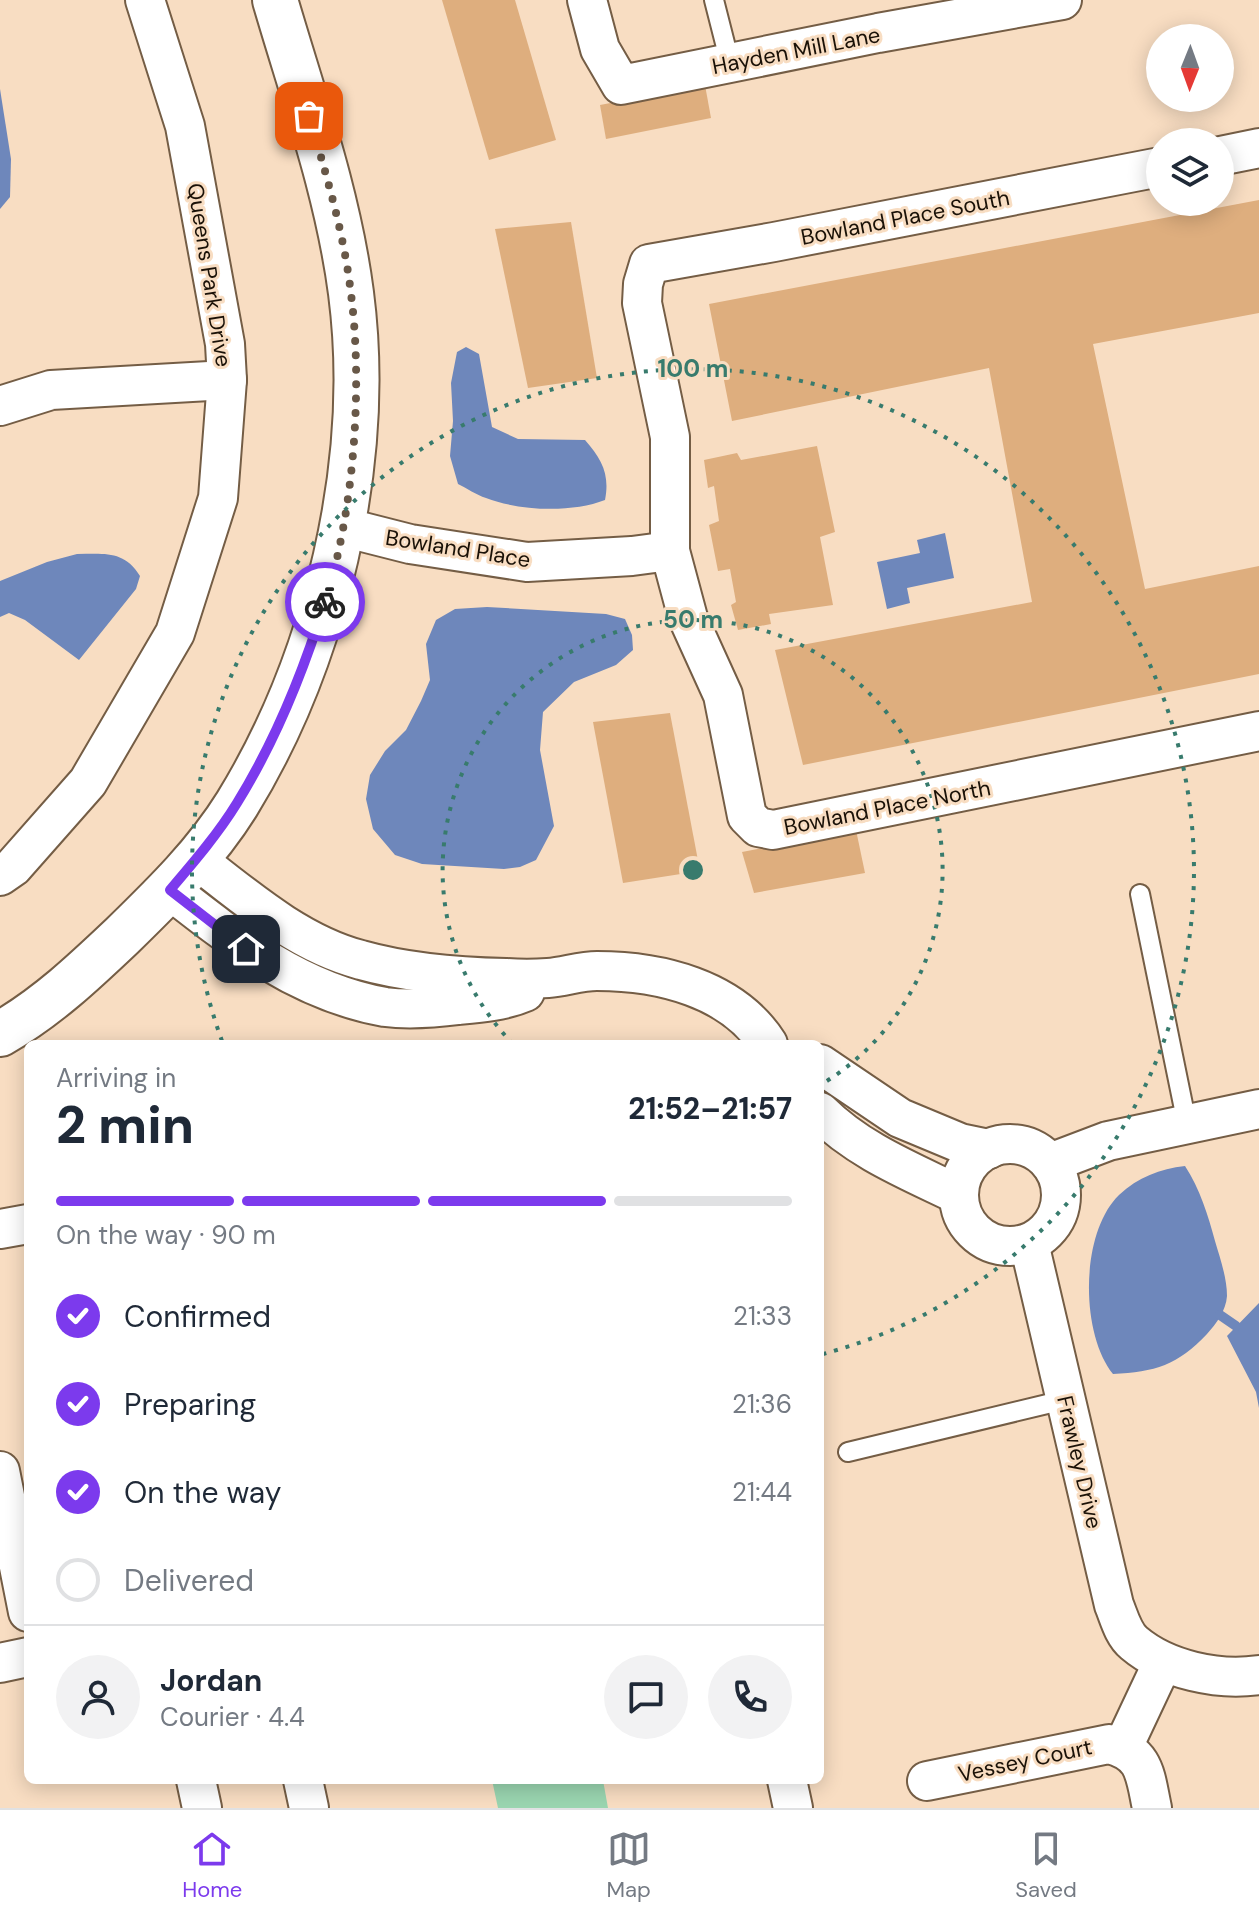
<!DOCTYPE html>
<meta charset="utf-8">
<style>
:root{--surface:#fff;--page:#f2f2f3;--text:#1f2937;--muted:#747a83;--line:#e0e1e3;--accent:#7c3aed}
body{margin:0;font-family:"DM Sans",sans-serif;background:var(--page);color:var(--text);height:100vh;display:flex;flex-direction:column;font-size:30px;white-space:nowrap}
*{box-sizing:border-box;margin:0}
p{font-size:26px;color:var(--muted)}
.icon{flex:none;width:44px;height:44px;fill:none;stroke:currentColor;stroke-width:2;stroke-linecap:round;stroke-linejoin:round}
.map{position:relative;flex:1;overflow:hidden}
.drawer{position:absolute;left:24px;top:1040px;width:800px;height:744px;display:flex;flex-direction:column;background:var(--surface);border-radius:12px;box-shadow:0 4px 20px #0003}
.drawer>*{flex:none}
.needle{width:52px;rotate:181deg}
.fabs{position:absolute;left:1146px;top:24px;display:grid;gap:16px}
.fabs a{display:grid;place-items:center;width:88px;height:88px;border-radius:50%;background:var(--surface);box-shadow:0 4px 20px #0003;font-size:40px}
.pin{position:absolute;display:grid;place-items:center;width:68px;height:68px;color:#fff;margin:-34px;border-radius:16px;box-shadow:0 4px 12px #0006}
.courier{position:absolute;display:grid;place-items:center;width:80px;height:80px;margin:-40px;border:6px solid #7c3aed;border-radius:50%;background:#fff;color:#222;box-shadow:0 2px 10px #0007}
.head em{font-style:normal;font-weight:800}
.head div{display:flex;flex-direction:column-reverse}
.head{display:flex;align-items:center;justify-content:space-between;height:136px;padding:0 32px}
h1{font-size:52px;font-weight:800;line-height:60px}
.bar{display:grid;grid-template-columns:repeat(4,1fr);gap:12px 8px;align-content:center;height:96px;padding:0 32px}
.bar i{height:10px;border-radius:6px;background:var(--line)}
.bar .selected{background:var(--accent)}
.bar p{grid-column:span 4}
.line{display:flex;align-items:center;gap:20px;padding:0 32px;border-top:2px solid var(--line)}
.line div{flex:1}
.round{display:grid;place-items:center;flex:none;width:84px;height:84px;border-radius:42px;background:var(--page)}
ol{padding:0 32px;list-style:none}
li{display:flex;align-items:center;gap:24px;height:88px}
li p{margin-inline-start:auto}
li .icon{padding:8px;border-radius:50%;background:var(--accent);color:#fff;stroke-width:4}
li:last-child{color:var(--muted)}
li i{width:44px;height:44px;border:4px solid var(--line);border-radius:50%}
.tabs{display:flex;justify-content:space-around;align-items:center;height:112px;border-top:2px solid var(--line);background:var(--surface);font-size:22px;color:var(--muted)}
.tabs a{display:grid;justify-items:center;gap:4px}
.tabs .selected{color:var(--accent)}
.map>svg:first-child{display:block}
</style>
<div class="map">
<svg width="1259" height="1808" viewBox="0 0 1259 1808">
<rect width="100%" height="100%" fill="#f8ddc2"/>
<path fill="#9ad5b0" d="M492,1780H603L608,1808H498Z"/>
<g fill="#6e87bb">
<path d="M0,89L11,159L10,197L0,209Z"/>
<path d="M466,347L479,354L492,427L518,439L585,440C602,459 610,475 605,500C572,513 520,511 486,498C476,495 467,488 458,484L450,456L453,421L451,383L457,352Z"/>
<path d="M945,533L954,578L907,588L910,603L887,609L877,562L920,553L917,540Z"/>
<path d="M77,554C104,554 124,550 140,576L136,589L79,660L25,620L9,613L0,617V581L47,562Z"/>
<path d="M487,607L606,614L625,619L632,635L633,650L616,665L574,682L543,712L540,750L554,826L536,860L520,867L504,869L422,864L395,855L373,829L366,799L370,775L385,751L406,730L421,701L430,680L426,644L436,620L455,609Z"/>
<path d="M1185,1166C1200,1189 1208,1215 1215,1241C1220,1258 1227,1278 1227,1296C1226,1311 1216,1324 1207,1334C1178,1365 1155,1372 1113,1374C1080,1333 1080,1233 1119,1195C1138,1177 1160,1169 1185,1166Z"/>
<path d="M1259,1303V1408L1256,1392L1227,1336Z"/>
</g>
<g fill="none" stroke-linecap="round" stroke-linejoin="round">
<path stroke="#6e87bb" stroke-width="10" d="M1220,1315L1236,1326"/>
</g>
<g fill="#deae7e">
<path d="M442,0H515L556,140L489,160Z"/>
<path d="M705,85L711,118L606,139L600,105Z"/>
<path d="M1259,200V313L1093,344L1145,589L1259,566V674L803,765L775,650L1032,602L989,368L732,421L709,304Z"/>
<path d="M571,222L597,378L528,388L495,229Z"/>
<path d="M817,446L835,532L820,537L833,605L769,614L771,624L738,630L731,605L736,602L730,569L718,571L709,525L719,521L714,486L708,488L704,460L737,453L741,460Z"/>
<path d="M670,713L700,871L623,883L593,722Z"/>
<path d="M856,830L865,873L754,893L742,852Z"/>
</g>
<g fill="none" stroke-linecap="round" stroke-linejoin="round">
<g stroke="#745d45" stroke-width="22">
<g id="service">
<path d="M714,0L730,63"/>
<path d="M1140,894L1187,1124"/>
<path d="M848,1452L1064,1400"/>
</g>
</g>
<g stroke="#745d45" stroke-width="42">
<g id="minor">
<path d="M587,0L600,49L621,85L878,33L1062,0"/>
<path d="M1220,156L1259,148"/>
<path d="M1160,167L774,242L649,264L643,284L642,303L670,437V551L688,618L723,695L747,816L758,827L773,830L1259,731"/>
<path d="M0,406L51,390L227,380"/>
<path d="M343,527L410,544L527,562L632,556L670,551"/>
<path d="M196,859C246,898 299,944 361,960C407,973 458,977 506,978C520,979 534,979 548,978C564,977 580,971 597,971C659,971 732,988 768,1044"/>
<path d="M0,876L13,867L88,782L175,633L218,498L227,380L225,344L185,126L145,0"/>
<path d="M170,890C235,941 300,992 385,1007C408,1010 435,1008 459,1005C481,1003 504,1001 525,992"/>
<path d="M820,1064L900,1118L960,1143L989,1149"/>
<path d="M820,1112C859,1151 910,1171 959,1195"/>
<circle cx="1010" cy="1195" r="51"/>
<path d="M1050,1163L1108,1141L1259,1109"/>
<path d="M0,1229L28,1224"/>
<path d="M1029,1243L1114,1605C1119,1617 1123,1634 1134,1643C1166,1670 1218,1681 1259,1675"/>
<path d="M0,1471L28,1612"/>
<path d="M0,1663L28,1657"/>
<path d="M1123,1747L1163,1662"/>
<path d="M196,1780L202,1808"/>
<path d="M303,1780L309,1808"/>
<path d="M787,1780L793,1808"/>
<path d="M927,1781L1109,1744C1146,1753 1145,1776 1152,1808"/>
</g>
</g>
<g stroke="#745d45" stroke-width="48">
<path id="tertiary" d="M0,1034C46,1008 84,972 122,936C164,895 206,854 237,804C326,659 373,462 351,293C338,193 303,96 275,0"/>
</g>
<use href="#service" stroke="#fff" stroke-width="18"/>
<use href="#minor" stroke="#fff" stroke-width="38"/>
<use href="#tertiary" stroke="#fff" stroke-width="44"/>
</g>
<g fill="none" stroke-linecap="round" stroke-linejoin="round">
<path stroke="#685848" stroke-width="8" stroke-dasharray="0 14.4" d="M309,116C326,174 344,233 351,294C363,387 354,512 325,602"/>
<path stroke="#7c3aed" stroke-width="10" d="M246,949L170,890C193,863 218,834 237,803C276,740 303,673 325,602"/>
</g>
<g fill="none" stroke="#387b6d" stroke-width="4" stroke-dasharray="4 8">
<path d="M513 1044A250 250 0 1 1 822 1084"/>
<path d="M222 1041A501 501 0 1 1 823 1354"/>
</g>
<g text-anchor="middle" stroke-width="6" stroke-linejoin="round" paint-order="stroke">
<g font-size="22" fill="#1a1107" stroke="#f8ddc2">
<text transform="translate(796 50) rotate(-11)" y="8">Hayden Mill Lane</text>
<text transform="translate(905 217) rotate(-11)" y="8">Bowland Place South</text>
<text transform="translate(210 275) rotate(81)" y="8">Queens Park Drive</text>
<text transform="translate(458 548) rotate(9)" y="8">Bowland Place</text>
<text transform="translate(887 807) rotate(-11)" y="8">Bowland Place North</text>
<text transform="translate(1080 1462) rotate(77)" y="8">Frawley Drive</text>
<text transform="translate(1025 1760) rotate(-12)" y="8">Vessey Court</text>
</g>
</g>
<circle cx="693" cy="870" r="12" fill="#387b6d" stroke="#f8ddc2" stroke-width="4"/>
<g font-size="24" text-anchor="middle" font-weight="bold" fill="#387b6d" stroke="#f8ddc2" stroke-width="6" stroke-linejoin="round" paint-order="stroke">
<text x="693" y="377">100 m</text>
<text x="693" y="628">50 m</text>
</g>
</svg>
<div class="fabs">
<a><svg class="needle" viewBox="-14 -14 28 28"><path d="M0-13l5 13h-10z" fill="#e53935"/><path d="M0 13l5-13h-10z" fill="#747a83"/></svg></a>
<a><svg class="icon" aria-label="layers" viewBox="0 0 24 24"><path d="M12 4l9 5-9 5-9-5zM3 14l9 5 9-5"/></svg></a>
</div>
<div class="pin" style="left:309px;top:116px;background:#ea580c"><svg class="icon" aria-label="bag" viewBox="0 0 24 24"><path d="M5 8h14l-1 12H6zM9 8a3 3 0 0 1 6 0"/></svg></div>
<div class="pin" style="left:246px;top:949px;background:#1f2937"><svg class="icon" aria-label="home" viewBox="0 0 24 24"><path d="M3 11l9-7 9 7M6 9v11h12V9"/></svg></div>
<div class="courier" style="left:325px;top:602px"><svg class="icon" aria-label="bike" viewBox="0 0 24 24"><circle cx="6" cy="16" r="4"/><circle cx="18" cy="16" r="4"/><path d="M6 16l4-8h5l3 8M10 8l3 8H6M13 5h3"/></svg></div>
<section class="drawer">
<div class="head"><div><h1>2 min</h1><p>Arriving in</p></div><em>21:52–21:57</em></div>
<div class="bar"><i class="selected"></i><i class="selected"></i><i class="selected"></i><i></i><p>On the way · 90 m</p></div>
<ol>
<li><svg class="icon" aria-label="check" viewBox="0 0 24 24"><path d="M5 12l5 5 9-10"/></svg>Confirmed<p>21:33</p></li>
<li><svg class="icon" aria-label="check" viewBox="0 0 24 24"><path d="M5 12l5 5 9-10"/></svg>Preparing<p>21:36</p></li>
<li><svg class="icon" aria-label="check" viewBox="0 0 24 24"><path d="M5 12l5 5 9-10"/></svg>On the way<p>21:44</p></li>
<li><i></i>Delivered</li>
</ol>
<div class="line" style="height:144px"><a class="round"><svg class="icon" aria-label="person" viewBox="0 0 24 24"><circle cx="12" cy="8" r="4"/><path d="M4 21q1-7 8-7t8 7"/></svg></a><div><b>Jordan</b><p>Courier · 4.4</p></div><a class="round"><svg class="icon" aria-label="chat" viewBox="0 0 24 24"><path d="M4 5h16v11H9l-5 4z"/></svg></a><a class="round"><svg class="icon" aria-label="phone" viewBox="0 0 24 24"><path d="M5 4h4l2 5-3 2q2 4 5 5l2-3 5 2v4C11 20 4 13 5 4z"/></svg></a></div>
</section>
</div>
<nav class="tabs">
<a class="selected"><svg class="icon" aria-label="home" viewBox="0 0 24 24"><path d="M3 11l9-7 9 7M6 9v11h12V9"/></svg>Home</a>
<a><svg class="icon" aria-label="map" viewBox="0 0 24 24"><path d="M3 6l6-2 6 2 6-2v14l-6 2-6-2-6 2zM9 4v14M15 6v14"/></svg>Map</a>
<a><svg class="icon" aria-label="saved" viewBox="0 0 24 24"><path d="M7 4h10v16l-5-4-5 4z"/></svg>Saved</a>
</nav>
